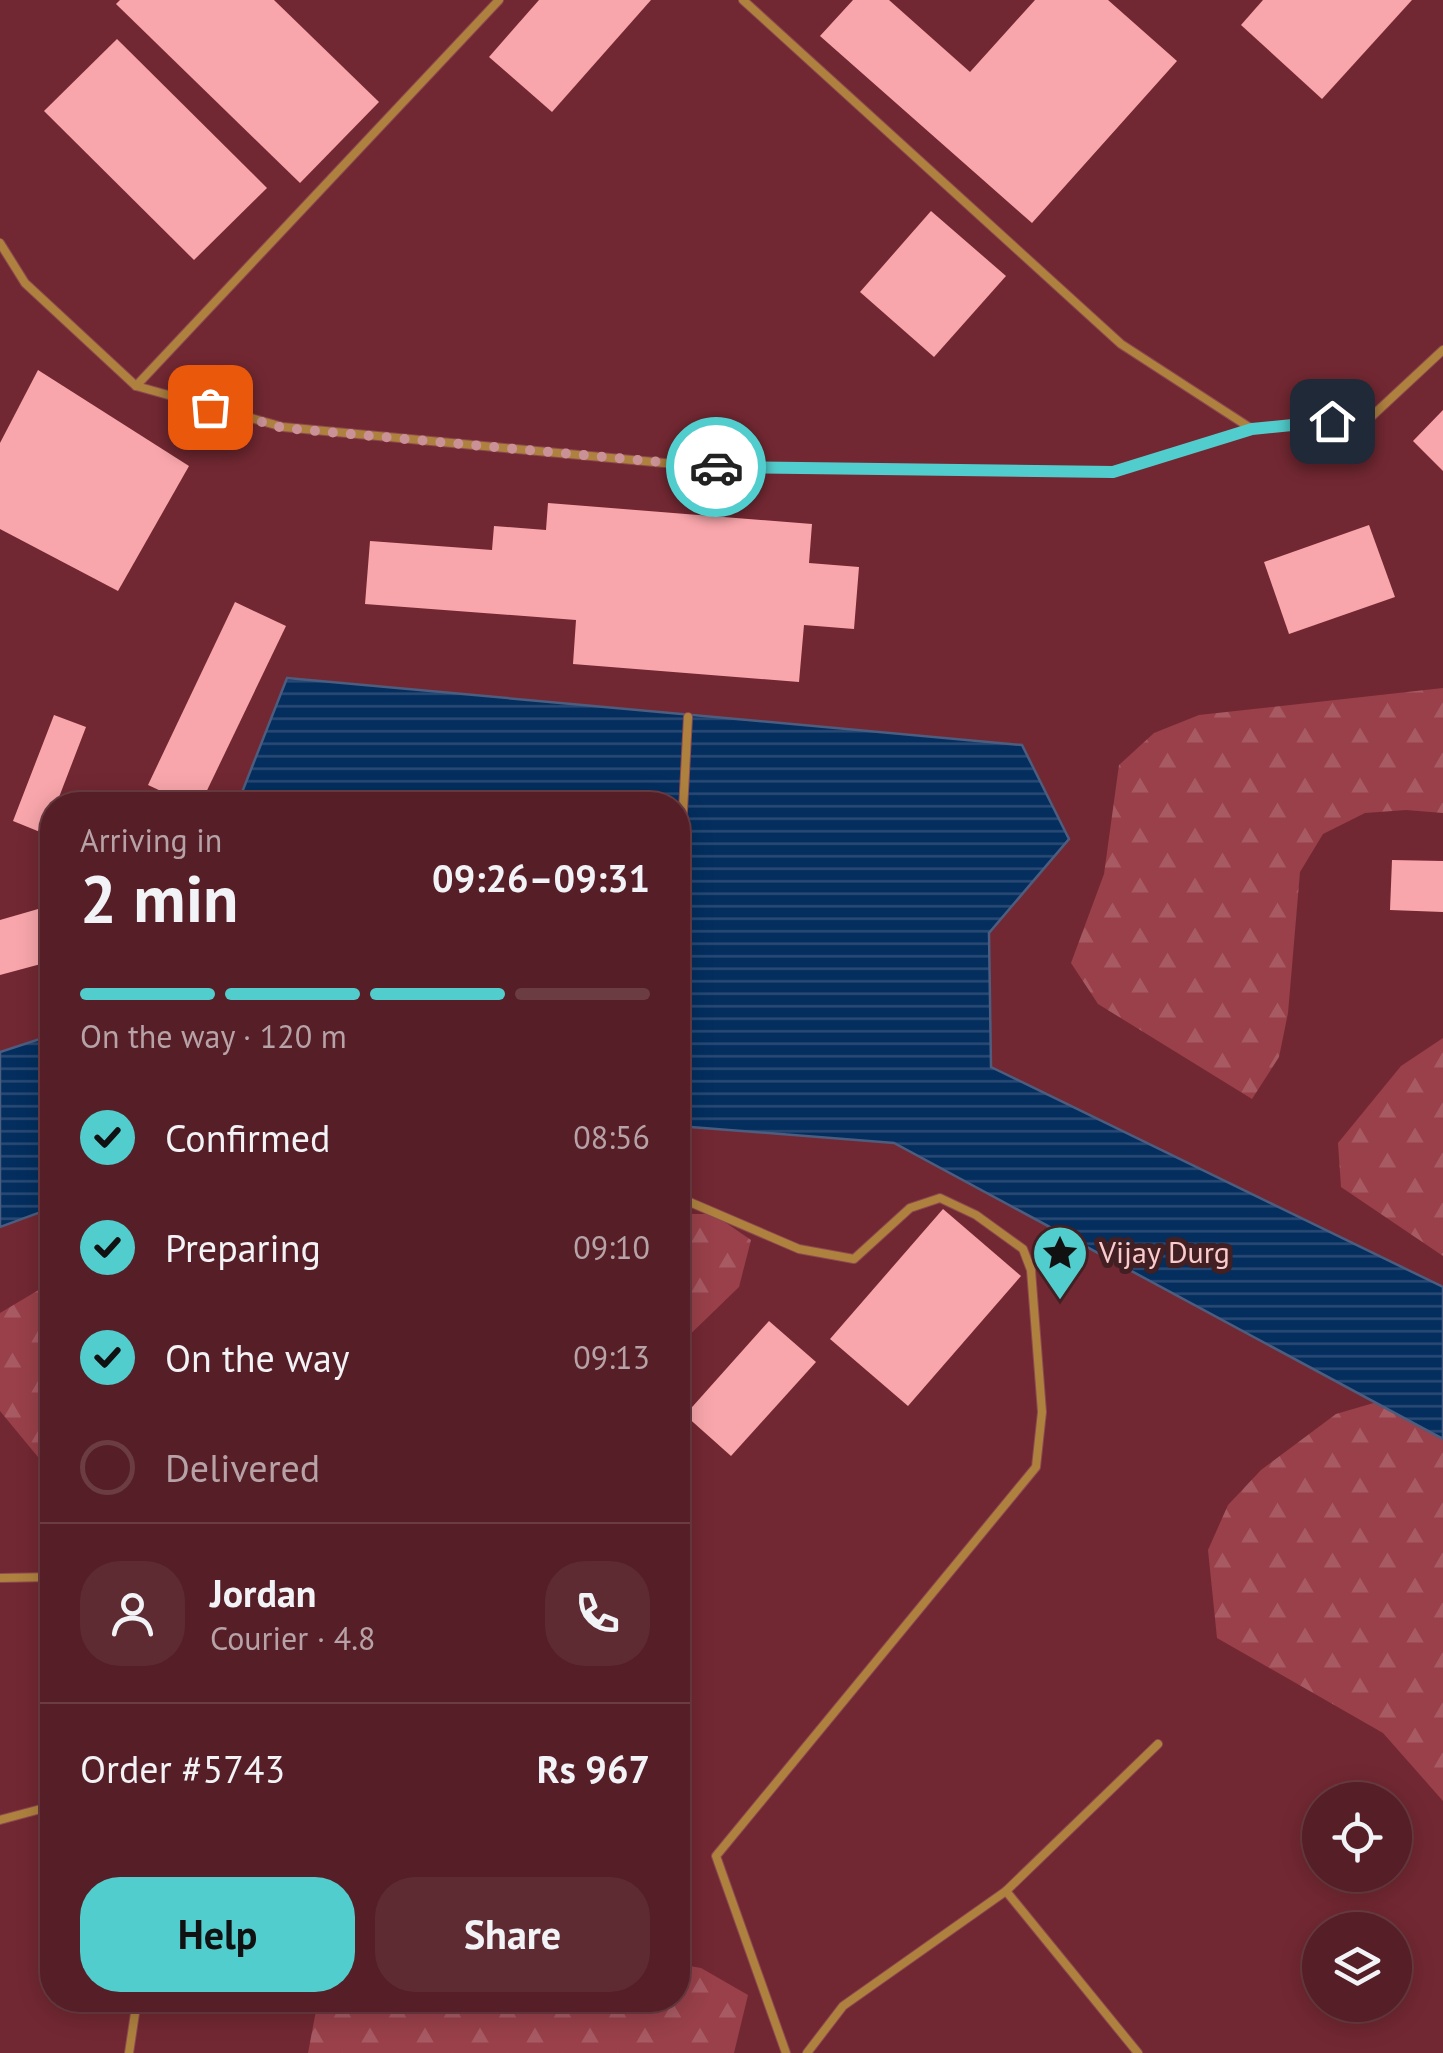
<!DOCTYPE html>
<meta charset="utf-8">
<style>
:root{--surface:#561e26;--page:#5f2b32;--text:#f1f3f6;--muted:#b6a2a7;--line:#6c3c43;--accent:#52cdcd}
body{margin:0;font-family:"PT Sans",sans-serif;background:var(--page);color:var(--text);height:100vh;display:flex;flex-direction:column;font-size:38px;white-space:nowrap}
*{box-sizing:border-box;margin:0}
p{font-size:32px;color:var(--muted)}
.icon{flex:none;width:55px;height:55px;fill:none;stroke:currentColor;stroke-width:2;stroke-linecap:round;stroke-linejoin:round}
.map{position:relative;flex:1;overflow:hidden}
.drawer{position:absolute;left:40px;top:792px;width:650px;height:1220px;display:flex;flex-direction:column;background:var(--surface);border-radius:40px;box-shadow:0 5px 25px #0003,0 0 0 2px var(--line)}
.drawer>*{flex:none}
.fabs{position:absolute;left:1302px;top:1782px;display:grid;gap:20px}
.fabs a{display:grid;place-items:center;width:110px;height:110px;border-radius:50%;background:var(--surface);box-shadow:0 5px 25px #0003,0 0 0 2px var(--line);font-size:50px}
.pin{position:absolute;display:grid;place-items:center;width:85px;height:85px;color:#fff;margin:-42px;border-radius:20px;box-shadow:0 5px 15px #0006}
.courier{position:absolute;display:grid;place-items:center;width:100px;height:100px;margin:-50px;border:8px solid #52cdcd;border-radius:50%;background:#fff;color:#222;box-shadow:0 2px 12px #0007}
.headline em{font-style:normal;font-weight:600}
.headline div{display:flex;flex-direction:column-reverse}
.headline{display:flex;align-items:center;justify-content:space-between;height:170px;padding:0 40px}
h1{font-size:65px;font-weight:600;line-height:75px}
.bar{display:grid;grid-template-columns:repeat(4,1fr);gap:15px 10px;align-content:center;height:120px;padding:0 40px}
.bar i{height:12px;border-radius:8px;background:var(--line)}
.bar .on{background:var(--accent)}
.bar p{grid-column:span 4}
.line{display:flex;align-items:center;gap:25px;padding:0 40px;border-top:2px solid var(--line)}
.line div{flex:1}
.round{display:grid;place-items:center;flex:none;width:105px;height:105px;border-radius:40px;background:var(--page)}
ol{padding:0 40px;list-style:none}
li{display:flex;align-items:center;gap:30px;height:110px}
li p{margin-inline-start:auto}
li .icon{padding:10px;border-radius:50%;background:var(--accent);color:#111;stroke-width:4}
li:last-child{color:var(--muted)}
li i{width:55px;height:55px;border:5px solid var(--line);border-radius:50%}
.action{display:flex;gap:20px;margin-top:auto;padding:20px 40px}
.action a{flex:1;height:115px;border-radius:40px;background:var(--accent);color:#111;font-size:40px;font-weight:600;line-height:115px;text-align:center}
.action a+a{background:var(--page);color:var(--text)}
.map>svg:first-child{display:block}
</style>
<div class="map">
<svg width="1443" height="2053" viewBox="0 0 1443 2053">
<defs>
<pattern id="forest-firs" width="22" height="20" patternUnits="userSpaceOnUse" patternTransform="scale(2.5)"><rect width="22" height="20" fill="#99404a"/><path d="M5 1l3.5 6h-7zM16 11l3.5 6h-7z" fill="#a85a63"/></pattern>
<pattern id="water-rules" width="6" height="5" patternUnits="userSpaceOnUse" patternTransform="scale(2.5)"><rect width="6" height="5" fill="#032e5e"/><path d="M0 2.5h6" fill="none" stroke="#294b74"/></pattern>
</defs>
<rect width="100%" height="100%" fill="#722832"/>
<g fill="url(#forest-firs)">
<path d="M1443,688V813L1406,810L1365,813L1323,834L1300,872L1288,1013L1279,1057L1252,1099L1098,1004L1071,963L1104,874L1119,765L1154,733L1199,715Z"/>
<path d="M1443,1038V1256L1341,1187L1338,1143L1401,1066Z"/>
<path d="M678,1214H713L751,1240L739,1287L678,1346Z"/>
<path d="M52,1282V1474L0,1411V1313Z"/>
<path d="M1377,1402L1443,1434V1801L1383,1733L1217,1638L1208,1550L1228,1505L1261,1470L1336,1414Z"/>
<path d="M678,1964L701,1968L748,1995L734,2053H308L318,2000H678Z"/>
</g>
<g fill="url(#water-rules)" stroke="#4d5d7f" stroke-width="2.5">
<path d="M287,678L1022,745L1069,839L989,933L991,1067L1443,1287V1439L894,1143L678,1126V805H237Z"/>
<path d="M52,1035V1208L0,1227V1052Z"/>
</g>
<g fill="#f8a6ab">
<path d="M120,0H274L379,102L300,183L116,4Z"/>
<path d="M539,0H651L552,112L489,57Z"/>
<path d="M853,0H889L970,72L1035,0H1108L1177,61L1032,223L820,36Z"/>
<path d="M1263,0H1412L1322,99L1241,25Z"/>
<path d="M117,39L267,188L194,260L44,111Z"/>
<path d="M931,211L1006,276L934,357L860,292Z"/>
<path d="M38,370L189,466L118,591L0,529V443Z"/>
<path d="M1443,410V471L1413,441Z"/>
<path d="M548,503L812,524L809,563L859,567L854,629L804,625L799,682L573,664L576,620L365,604L370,541L492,550L494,526L546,530Z"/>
<path d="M1369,525L1395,597L1289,634L1264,562Z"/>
<path d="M235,602L286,626L200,805H191L148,785Z"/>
<path d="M54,715L86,727L56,805H52L45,834L13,821Z"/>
<path d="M1392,860L1443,861V912L1390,910Z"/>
<path d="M52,905V961L0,975V920Z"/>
<path d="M943,1209L1021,1276L908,1406L830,1339Z"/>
<path d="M769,1321L816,1362L731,1456L685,1415Z"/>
</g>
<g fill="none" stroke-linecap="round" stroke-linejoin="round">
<g stroke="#8d4951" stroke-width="10">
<g id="lane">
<path d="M743,0L1121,344L1252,429"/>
<path d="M0,243L25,283L136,386L283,427L707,467L1113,472L1252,429L1371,417L1443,350"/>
<path d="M136,386L499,0"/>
<path d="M678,904L688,717"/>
<path d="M678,1197L799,1249L854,1259L910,1208L940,1198L976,1215L1023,1249L1031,1270L1042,1412L1036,1467L716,1856L786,2053"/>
<path d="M0,1578L52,1577"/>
<path d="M0,1820L52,1806"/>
<path d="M1006,1891L1138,2053"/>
<path d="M129,2053L137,2000"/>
<path d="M807,2053L843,2006L1006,1891L1158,1744"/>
</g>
</g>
<use href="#lane" stroke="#ae813f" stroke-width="8"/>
</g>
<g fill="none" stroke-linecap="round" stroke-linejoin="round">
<path stroke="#ca9297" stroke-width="10" stroke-dasharray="0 18" d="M210,407L283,428L716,467"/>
<path stroke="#52cdcd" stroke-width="12" d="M716,467L1113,472L1252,429L1332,421"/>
</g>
<defs>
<g id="sight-pin" transform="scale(2.875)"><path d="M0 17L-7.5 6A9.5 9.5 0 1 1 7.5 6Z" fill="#52cdcd" stroke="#411f22"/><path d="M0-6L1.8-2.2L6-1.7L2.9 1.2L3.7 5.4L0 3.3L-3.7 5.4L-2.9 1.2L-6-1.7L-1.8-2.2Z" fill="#111"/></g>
</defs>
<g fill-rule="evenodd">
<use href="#sight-pin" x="1060" y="1253"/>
</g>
<g text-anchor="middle" stroke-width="10" stroke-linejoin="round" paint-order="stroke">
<g font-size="30" fill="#facbcd" stroke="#411f22" text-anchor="start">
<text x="1099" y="1263">Vijay Durg</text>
</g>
</g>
</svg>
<div class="fabs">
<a><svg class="icon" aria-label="locate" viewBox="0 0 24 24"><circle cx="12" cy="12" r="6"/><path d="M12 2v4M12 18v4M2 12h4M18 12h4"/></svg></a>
<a><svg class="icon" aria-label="layers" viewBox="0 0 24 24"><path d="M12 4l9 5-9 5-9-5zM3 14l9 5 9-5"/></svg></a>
</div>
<div class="pin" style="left:210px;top:407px;background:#ea580c"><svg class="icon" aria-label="bag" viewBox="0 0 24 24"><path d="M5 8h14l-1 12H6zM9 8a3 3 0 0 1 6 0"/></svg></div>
<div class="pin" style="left:1332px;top:421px;background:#1f2937"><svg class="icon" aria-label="home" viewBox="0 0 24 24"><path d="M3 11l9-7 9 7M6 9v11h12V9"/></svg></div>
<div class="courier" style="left:716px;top:467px"><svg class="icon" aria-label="car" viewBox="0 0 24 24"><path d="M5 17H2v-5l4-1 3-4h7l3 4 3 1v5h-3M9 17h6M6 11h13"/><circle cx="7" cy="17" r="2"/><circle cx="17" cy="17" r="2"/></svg></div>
<section class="drawer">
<div class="headline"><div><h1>2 min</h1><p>Arriving in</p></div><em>09:26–09:31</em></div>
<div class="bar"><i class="on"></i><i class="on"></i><i class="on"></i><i></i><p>On the way · 120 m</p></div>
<ol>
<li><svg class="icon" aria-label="check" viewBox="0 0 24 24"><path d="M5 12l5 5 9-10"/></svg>Confirmed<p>08:56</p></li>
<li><svg class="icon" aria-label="check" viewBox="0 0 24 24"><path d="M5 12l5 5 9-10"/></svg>Preparing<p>09:10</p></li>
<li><svg class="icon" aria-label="check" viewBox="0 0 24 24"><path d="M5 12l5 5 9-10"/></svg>On the way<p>09:13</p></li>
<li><i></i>Delivered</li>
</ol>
<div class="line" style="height:180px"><a class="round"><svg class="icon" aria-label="person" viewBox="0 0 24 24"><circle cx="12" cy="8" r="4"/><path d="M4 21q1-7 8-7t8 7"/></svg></a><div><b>Jordan</b><p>Courier · 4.8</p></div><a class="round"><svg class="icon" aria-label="phone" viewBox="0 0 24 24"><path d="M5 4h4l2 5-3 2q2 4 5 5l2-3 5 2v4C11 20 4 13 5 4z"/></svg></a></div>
<div class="line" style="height:130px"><div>Order #5743</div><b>Rs 967</b></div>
<div class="action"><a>Help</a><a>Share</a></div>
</section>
</div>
